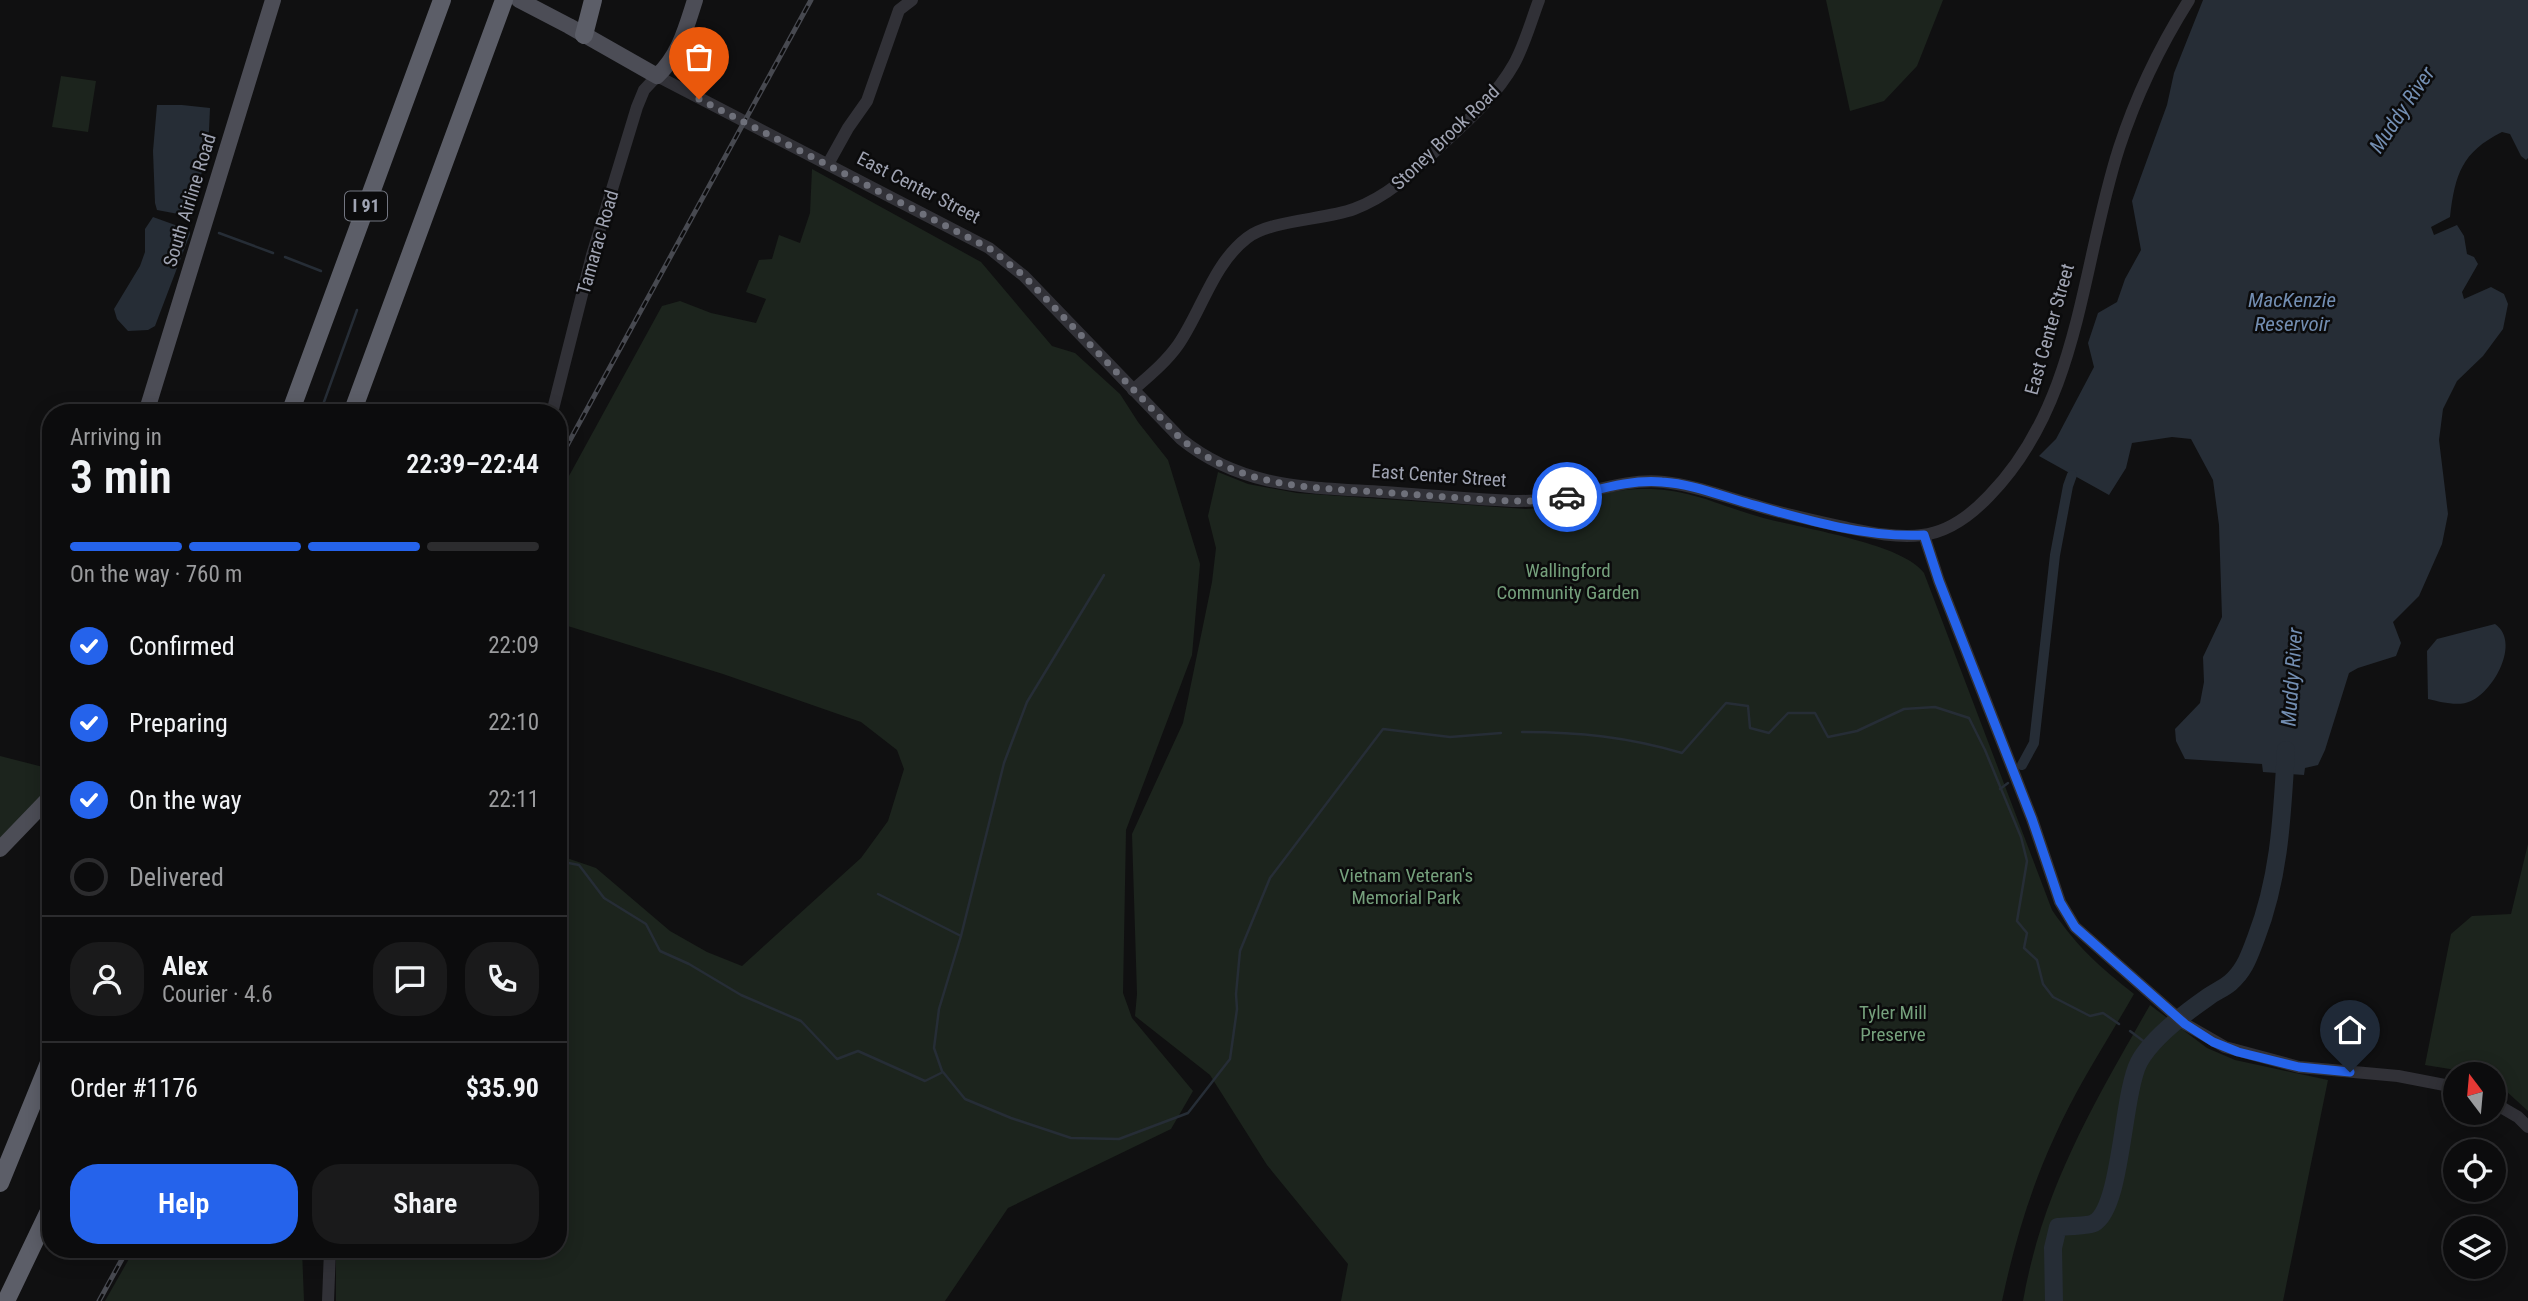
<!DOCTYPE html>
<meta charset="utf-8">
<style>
:root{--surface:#0c0c0d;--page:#1a1a1b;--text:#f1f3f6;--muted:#9a9b9d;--line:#2c2c2e;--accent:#2563eb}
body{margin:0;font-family:"Roboto Condensed",sans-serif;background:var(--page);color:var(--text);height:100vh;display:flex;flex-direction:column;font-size:26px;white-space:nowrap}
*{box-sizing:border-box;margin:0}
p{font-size:23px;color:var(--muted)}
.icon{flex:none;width:38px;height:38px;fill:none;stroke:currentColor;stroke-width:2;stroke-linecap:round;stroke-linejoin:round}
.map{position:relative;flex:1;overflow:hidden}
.side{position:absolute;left:42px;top:404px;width:525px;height:854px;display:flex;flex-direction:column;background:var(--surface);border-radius:28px;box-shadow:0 4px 18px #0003,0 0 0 2px var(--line)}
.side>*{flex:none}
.needle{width:46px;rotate:344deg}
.controls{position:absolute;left:2443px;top:1062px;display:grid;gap:14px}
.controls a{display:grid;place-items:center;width:63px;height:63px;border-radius:50%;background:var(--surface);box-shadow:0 4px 18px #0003,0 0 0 2px var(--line);font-size:35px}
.pin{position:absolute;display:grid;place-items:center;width:60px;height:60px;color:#fff;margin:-72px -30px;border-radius:50% 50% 50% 0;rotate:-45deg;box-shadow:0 0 7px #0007}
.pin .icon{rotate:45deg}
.courier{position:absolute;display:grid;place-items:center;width:70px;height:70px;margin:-35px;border:5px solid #2563eb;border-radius:50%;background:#fff;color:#222;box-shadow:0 2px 9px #0007}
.overview em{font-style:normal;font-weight:600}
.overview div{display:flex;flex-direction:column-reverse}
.overview{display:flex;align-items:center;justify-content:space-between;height:119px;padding:0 28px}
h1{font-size:46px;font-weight:600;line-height:52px}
.bar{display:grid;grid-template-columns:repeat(4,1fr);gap:10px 7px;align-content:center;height:84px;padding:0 28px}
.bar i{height:9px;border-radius:5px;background:var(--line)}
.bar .current{background:var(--accent)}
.bar p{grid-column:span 4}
.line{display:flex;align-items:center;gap:18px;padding:0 28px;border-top:2px solid var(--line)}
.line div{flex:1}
.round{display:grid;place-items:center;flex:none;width:74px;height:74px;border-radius:28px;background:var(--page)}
ol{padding:0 28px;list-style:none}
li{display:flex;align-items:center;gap:21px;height:77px}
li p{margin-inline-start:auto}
li .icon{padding:7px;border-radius:50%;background:var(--accent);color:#fff;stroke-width:4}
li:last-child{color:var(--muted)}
li i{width:38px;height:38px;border:4px solid var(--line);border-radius:50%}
.cta{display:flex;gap:14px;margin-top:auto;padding:14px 28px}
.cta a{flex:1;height:80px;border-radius:28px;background:var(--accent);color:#fff;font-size:28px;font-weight:600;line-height:80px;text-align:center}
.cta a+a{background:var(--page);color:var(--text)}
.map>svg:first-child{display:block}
</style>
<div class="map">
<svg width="2528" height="1301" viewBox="0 0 2528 1301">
<rect width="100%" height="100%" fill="#101011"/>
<g fill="#1c241d">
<path d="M1826,0H1943L1917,66L1884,101L1850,111Z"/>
<path d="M61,76L96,81L88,132L52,127Z"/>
<path d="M812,169L981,262L1052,346L1075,353L1120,394L1138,422L1168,460L1200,564L1192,655L1126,830L1123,993L1132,1018L1193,1091L1171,1129L1008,1208L945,1301H336V1250H558V855L596,868L670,931L707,952L742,966L861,858L888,821L904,769L897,750L861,722L723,674L558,623V496L662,306L680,301L711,313L756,323L766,299L746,292L759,260L772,259L779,235L800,243L810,213Z"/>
<path d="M1218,472L1248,484L1297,493L1526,509C1565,507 1604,489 1641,489C1689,488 1717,505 1760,517C1798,528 1903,543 1924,573L2052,910C2078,948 2099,966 2134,994C2107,1041 2076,1088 2054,1138C2031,1187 2013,1248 2002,1301H1341L1348,1264L1267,1165L1210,1075L1135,1016L1137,994L1132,834L1183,723L1212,582L1216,548L1208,516Z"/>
<path d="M0,756L51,769V792L0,840Z"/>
<path d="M2528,844V1111L2494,1080V1074H2481L2425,1065L2451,934L2472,916L2511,914Z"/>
<path d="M2150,1005L2207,1048L2235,1060L2328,1080L2283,1301H2023C2043,1188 2094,1103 2150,1005Z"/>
<path d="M134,1250H302L304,1301H105Z"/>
</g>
<g fill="#262d36">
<path d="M2203,0H2528V158L2526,160L2521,156L2510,134L2502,132C2462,152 2455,174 2450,217L2431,227L2434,235L2457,225L2464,236L2467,254L2474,257L2478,264L2462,292L2464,299L2491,287L2504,294L2508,304L2503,329L2483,356L2457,381L2443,409L2439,440L2448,514L2442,544L2419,596L2393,622L2401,643L2396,656L2358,668L2349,673L2325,750L2318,765L2305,768L2304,775L2263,772L2262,764L2185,759L2176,741L2175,729L2200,703L2204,682L2203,657L2222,617L2219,525L2213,480L2191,439L2172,437L2132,443L2126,468L2109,495L2039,456L2056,439L2094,367L2088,343L2098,313L2117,302L2125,279L2141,250L2132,201L2167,105L2174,73Z"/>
<path d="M157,105H182L210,108L208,151L189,216L157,210L155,203L153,151Z"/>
<path d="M153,217L189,230L190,234L155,326L148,330L128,331L117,319L114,309L140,266L145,252V229Z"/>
<path d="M2495,624C2521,642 2494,691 2471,701C2459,707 2441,702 2428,699L2427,651L2437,639Z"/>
</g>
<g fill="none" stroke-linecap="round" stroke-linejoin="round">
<g stroke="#262d36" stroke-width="2.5">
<path d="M219,233L273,253"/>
<path d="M285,257L321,271"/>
<path d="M320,413L357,310"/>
<path d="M1522,732C1579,732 1628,737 1682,753L1726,703L1748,706L1750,728L1769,733L1788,713H1815L1828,737L1857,731L1904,709L1935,707L1969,718L1985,750L2021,837L2027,861L2017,921L2027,933L2024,948L2037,960L2043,984L2053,997L2090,1016L2103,1013L2119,1024"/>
<path d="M2000,789L2008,783"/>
<path d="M558,861L579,865L604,898L646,924L660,951L689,964L741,995L801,1021L837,1059L858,1051L925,1081L943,1072L965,1099L1011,1118L1071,1138L1119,1139L1188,1113L1230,1059L1237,1009L1236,994L1240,951L1270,878L1383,729L1450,737L1501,733"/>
<path d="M878,894L961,936"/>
<path d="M2130,1031L2150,1046"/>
<path d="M942,1071L934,1048L939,1009L961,936L1004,763L1027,702L1104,575"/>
</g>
<path stroke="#262d36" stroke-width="10" d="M2022,765L2034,743L2055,555L2068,486L2072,475"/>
<path stroke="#262d36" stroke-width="18" d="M2054,1301L2053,1248L2058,1227C2066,1226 2089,1226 2094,1223C2122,1208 2122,1095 2139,1062C2152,1038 2185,1013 2208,997C2215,992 2224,988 2230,983C2245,970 2249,956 2256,938C2280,876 2282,816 2286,750"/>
<g stroke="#313137" stroke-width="12">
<path d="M828,164L848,128L867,101L899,10L912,0"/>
<path d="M1133,390C1149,376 1166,362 1178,345C1202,310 1213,264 1247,238C1270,220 1324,220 1354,209C1392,195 1418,167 1447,140C1472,117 1497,94 1514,64C1525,44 1531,21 1539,0"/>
<path d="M552,413L592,255L637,107L644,90L657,76L989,248L1024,276L1181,439C1243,489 1309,487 1384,492C1426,495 1469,499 1512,501C1528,501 1543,501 1559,498C1593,492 1628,478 1664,482C1693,485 1722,496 1751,504C1783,514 1816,521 1848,528C1872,533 1898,538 1922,535C1949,532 1971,515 1989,496C2080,403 2081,266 2119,148C2136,96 2160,46 2189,0"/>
<path d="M1924,535L1939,581L2032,819L2060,902L2075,927L2185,1024L2225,1047L2299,1067L2398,1076L2455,1087"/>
<path d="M2494,1103L2518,1117L2528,1127"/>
<path d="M328,1301L330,1250"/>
</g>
<g stroke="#4c4d56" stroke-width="16">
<path d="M519,0L569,26L657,76C679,56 686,28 695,0"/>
<path d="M146,413L273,0"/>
<path d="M0,849L51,796"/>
</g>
<g stroke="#5c5e68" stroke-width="18">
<path d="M584,35L593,0"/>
<path d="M290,413L442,0"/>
<path d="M352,413L504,0"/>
<path d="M0,1183L51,1058"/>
<path d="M6,1301L51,1207"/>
</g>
<g stroke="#474950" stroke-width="5">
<g id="rail">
<path d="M558,462L811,0"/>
<path d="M99,1301L127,1250"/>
</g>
</g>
<use href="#rail" stroke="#0b0b0c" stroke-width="2.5" stroke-dasharray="8" stroke-linecap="butt"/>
</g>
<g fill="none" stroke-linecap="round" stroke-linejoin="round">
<path stroke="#6e707a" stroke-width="7" stroke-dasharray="0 12.6" d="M699,99L989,248L1024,276L1181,439C1243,488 1305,487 1378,492C1423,495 1467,499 1512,501H1538L1567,497"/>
<path stroke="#2563eb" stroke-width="9" d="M1567,497C1598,490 1631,479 1662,482C1693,484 1721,496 1750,504C1806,520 1866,538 1924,535L1939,581L2032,819L2060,902L2075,927L2185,1024L2213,1042L2238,1052L2299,1067L2350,1072"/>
</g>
<g text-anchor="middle" stroke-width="5" stroke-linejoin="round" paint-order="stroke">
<rect fill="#0b0b0c" stroke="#737681" stroke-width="2" x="345" y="191.5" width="42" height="29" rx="5"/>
<g font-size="18" font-weight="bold" fill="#a0a4b3">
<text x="366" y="212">I 91</text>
</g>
<g font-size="19" fill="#a0a4b3" stroke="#0b0b0c">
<text transform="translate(1445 137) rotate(-44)" y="7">Stoney Brook Road</text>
<text transform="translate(919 187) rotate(27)" y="7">East Center Street</text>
<text transform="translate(189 200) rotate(-73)" y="7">South Airline Road</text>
<text transform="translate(597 242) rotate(-74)" y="7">Tamarac Road</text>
<text transform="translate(2049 329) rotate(-74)" y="7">East Center Street</text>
<text transform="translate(1439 475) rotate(4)" y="7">East Center Street</text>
</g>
<g font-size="19" fill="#75a07c" stroke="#0b0b0c">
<text x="1568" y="577">Wallingford<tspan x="1568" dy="22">Community Garden</tspan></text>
<text x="1406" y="882">Vietnam Veteran's<tspan x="1406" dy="22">Memorial Park</tspan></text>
<text x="1893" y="1019">Tyler Mill<tspan x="1893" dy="22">Preserve</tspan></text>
</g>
<g font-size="21" font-style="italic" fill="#738eb2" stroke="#0b0b0c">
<text transform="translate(2402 110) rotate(-56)" y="7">Muddy River</text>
<text x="2292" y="307">MacKenzie<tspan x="2292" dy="24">Reservoir</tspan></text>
<text transform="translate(2292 677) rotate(-86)" y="7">Muddy River</text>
</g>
</g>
</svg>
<div class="controls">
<a><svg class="needle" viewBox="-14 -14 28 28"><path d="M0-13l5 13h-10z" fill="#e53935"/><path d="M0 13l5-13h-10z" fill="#9a9b9d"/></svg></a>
<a><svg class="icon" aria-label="locate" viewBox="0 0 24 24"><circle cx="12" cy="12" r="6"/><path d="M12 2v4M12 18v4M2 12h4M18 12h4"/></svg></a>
<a><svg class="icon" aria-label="layers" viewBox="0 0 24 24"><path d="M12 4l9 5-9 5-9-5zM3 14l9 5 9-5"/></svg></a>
</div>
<div class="pin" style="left:699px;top:99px;background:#ea580c"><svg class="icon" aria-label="bag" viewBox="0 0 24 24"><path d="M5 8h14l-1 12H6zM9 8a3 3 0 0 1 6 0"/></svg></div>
<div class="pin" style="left:2350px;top:1072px;background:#1f2937"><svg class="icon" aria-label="home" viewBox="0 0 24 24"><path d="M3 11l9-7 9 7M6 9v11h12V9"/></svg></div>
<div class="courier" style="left:1567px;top:497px"><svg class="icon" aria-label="car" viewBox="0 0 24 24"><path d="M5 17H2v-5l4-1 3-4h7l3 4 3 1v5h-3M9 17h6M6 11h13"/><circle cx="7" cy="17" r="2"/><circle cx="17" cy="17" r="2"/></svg></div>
<section class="side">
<div class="overview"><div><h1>3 min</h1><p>Arriving in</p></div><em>22:39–22:44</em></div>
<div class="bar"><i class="current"></i><i class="current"></i><i class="current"></i><i></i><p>On the way · 760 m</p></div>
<ol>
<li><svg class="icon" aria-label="check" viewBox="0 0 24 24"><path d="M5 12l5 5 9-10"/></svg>Confirmed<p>22:09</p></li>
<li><svg class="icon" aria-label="check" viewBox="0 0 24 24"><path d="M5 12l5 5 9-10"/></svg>Preparing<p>22:10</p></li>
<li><svg class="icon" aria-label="check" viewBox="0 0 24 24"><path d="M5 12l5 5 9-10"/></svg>On the way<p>22:11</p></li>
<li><i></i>Delivered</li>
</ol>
<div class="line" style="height:126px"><a class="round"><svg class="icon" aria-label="person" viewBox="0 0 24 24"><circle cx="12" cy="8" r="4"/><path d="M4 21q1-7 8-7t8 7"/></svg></a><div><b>Alex</b><p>Courier · 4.6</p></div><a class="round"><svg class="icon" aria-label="chat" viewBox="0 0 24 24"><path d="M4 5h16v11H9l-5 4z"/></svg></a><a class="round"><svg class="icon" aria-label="phone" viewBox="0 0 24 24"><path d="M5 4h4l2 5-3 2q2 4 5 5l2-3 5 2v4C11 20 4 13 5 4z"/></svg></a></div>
<div class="line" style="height:91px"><div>Order #1176</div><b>$35.90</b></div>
<div class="cta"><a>Help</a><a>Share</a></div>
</section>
</div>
